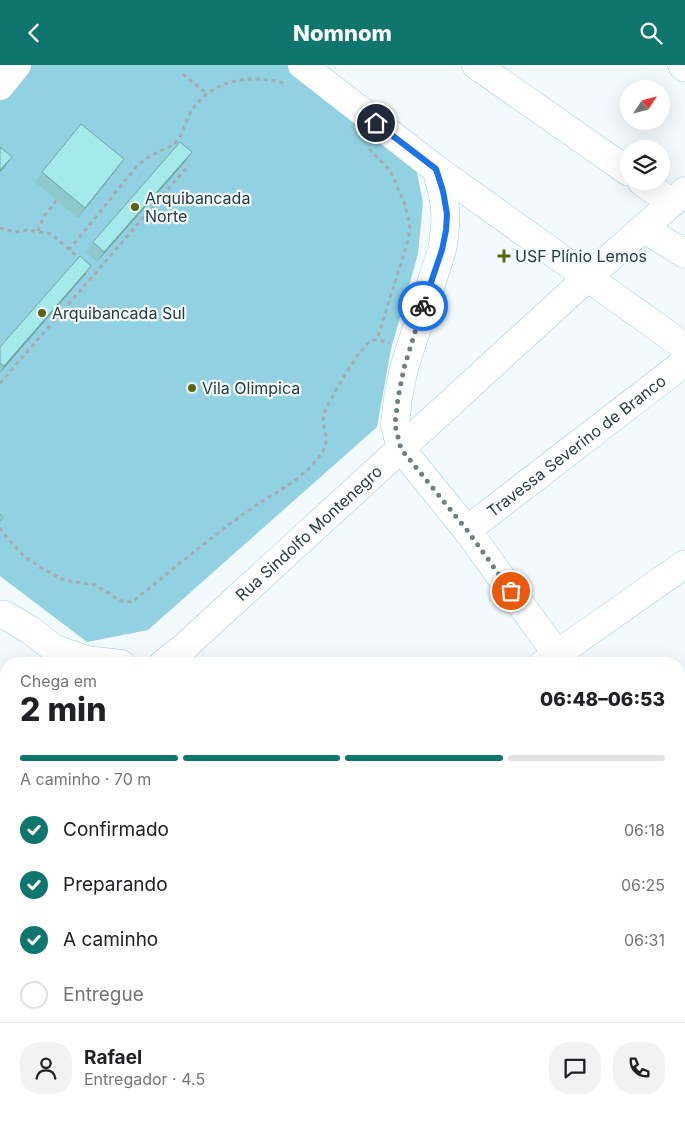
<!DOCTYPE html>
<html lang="pt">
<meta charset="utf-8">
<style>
:root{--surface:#fff;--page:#f2f2f2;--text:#202124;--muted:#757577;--line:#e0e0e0;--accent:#0f766e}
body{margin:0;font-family:Inter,sans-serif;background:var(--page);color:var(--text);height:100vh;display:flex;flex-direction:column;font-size:19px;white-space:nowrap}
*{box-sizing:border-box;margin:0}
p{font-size:16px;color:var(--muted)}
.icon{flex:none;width:28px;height:28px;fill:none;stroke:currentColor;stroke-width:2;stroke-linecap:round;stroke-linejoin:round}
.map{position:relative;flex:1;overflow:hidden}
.panel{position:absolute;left:0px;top:592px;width:685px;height:466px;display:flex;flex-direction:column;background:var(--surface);border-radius:20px 20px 0 0;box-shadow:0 5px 20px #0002}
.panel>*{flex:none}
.needle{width:32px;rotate:54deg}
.buttons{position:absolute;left:620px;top:15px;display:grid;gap:10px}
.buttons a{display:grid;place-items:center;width:50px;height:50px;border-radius:50%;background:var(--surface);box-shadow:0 5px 20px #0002;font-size:25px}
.pin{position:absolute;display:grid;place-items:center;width:42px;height:42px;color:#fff;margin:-21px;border:2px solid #fff;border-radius:50%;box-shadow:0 1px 5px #0007}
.courier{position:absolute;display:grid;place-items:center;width:50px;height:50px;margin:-25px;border:4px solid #1a73e8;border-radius:50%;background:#fff;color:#222;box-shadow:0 1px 6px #0007}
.overview em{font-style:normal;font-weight:800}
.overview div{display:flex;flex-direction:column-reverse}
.overview{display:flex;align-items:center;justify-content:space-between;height:85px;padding:0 20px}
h1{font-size:32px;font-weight:800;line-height:38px}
.bar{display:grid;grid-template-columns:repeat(4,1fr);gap:8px 5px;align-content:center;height:60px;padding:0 20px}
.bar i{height:6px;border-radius:4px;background:var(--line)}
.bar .on{background:var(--accent)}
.bar p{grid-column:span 4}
.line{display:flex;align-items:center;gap:12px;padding:0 20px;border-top:1px solid var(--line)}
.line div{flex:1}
.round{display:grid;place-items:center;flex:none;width:52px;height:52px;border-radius:20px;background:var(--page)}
ol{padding:0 20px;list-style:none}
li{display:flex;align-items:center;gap:15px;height:55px}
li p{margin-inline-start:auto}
li .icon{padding:5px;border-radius:50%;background:var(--accent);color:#fff;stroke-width:4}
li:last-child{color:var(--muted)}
li i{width:28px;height:28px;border:2px solid var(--line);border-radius:50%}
header{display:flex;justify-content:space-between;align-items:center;height:65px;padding:0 20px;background:var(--accent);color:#fff;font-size:22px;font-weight:800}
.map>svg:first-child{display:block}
</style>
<header><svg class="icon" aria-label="back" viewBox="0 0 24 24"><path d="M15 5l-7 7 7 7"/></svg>Nomnom<svg class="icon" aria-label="search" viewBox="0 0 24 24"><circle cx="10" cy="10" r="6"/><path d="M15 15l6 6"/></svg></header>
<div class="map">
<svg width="685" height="1058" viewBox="0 0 685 1058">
<rect width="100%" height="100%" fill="#f2fafd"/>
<path fill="#d6f6ff" d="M0,758L6,763V946L0,951Z"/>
<path fill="#91d1e1" d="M25,0H290L414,94L423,137L418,189L391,284L377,362L148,565L87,577L0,511V33Z"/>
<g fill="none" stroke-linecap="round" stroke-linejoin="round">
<g stroke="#a0cdd8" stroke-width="29">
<g id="minor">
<path d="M302,0L436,104L685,282"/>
<path d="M476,0L629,107"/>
<path d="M682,0L685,3"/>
<path d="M0,21L17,0"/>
<path d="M436,104C446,137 448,151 442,185L404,303L398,333L395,360L401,384L467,465L564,599"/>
<path d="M641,116L672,138"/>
<path d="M644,164L685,189"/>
<path id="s1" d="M467,465L685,297"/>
<path d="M0,550H5L30,565L55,584L86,595L121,599"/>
<path id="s2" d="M163,599L182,584L587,213L685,126"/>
<path d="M0,724L6,730"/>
<path d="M679,761L685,770"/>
<path d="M143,1052L144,1058"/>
<path d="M398,1052L401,1058"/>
<path d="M528,1052L531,1058"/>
<path d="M677,1052L680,1058"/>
</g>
</g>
<g stroke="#a0cdd8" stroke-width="29">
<g id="major">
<path d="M543,599L685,499"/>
<path d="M679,722L685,717"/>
<path d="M0,969L6,965"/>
<path d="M0,1007L6,1012"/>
<path d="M69,1052L79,1058"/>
<path d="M181,1058L189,1052"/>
</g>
</g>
<g stroke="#a1adb1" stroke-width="3" stroke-dasharray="4 4" stroke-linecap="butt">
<path d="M183,9L207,29"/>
<path d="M369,84L390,105L404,137L410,159L408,176L377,274"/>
<path d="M0,163L15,167L28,165L51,169L81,195"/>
<path d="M38,166L44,151L57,135"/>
<path d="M69,185L137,101C144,95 152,90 160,86C164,84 170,82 174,79C183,72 185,55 192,45C212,14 253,8 286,19"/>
<path d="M0,318L189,100"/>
<path d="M0,463L8,474L23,490L41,503L64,515L95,520L121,536L132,537C170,507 207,475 246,447C274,427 304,416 323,386C331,372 320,361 324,349C328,337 361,280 371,276C377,273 383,276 389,278"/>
</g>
<use href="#minor" stroke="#fff" stroke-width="28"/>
<use href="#major" stroke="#fff" stroke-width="28"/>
</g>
<g fill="#8dc9ca">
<path d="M185,97L97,197L86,187L93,177Z"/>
<path d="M117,104L78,153L35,117L42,107Z"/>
<path d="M91,201L84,211L0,308V282Z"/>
</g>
<g fill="#73a4a4">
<path d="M192,87L185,97L97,197L104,187Z"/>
<path d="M12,92L5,102L0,107V105Z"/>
<path d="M124,94L117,104L78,153L85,143Z"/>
<path d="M91,201L84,211L0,308L4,301Z"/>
</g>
<g fill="#a4eaeb" stroke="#73a4a4">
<path d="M81,59L124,94L85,143L42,107Z"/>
<path d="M180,77L192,87L104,187L93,177Z"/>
<path d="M0,82L12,92L0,105Z"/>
<path d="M80,191L91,201L4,301L0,298V282Z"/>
<path d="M0,449L3,452L0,456Z"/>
</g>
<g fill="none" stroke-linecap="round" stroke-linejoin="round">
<path stroke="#6f7e82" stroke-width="5" stroke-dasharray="0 9" d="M423,241L404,303L398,333L395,360L401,384L467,465L511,526"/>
<path stroke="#1a73e8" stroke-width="6" d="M376,58L436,104L443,126L447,149L446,165L442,185L423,241"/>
</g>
<g fill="#576710" stroke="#f2fafd" stroke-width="2">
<circle cx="135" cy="142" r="5"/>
<path d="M501.5 183.5h5v5h5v5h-5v5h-5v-5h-5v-5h5z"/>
<circle cx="42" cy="248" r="5"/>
<circle cx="192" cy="323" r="5"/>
</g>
<g text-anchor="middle" stroke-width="4.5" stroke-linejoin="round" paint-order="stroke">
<g font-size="16" fill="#293b40" stroke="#f2fafd" text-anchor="start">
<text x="145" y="139">Arquibancada<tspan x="145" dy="18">Norte</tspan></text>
<text x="515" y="197">USF Plínio Lemos</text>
<text x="52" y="254">Arquibancada Sul</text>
<text x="202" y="329">Vila Olimpica</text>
</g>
<g font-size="16" fill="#293b40" stroke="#f2fafd">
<text dy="6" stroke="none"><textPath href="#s1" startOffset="138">Travessa Severino de Branco</textPath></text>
<text dy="6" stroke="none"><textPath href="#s2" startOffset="196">Rua Sindolfo Montenegro</textPath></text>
</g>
</g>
</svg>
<div class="buttons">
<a><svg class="needle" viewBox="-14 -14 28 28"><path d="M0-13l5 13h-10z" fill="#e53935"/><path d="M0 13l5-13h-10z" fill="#757577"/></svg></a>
<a><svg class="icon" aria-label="layers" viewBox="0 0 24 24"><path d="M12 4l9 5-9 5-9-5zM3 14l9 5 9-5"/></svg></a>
</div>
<div class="pin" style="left:511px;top:526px;background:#ea580c"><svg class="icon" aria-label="bag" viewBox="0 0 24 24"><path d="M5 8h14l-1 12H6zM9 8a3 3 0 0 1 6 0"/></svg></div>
<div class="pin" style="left:376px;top:58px;background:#1f2937"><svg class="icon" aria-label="home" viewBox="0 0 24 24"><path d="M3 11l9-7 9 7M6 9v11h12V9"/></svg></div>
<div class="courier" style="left:423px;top:241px"><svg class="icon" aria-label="bike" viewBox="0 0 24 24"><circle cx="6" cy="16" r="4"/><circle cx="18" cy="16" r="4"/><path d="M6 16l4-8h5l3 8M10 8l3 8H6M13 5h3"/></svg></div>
<section class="panel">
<div class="overview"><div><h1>2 min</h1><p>Chega em</p></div><em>06:48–06:53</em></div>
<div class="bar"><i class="on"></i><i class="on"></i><i class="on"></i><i></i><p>A caminho · 70 m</p></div>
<ol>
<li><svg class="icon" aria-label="check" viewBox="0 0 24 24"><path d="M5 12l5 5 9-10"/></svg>Confirmado<p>06:18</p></li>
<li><svg class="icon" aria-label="check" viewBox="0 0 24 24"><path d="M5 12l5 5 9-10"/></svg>Preparando<p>06:25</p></li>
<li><svg class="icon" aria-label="check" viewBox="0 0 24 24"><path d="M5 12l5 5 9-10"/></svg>A caminho<p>06:31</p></li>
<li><i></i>Entregue</li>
</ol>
<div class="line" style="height:90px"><a class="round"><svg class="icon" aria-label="person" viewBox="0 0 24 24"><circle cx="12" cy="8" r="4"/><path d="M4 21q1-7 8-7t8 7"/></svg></a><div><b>Rafael</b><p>Entregador · 4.5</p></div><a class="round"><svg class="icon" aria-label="chat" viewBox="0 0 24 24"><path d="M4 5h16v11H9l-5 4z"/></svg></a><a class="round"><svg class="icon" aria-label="phone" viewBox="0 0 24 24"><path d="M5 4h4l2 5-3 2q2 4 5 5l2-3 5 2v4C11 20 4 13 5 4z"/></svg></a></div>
</section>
</div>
